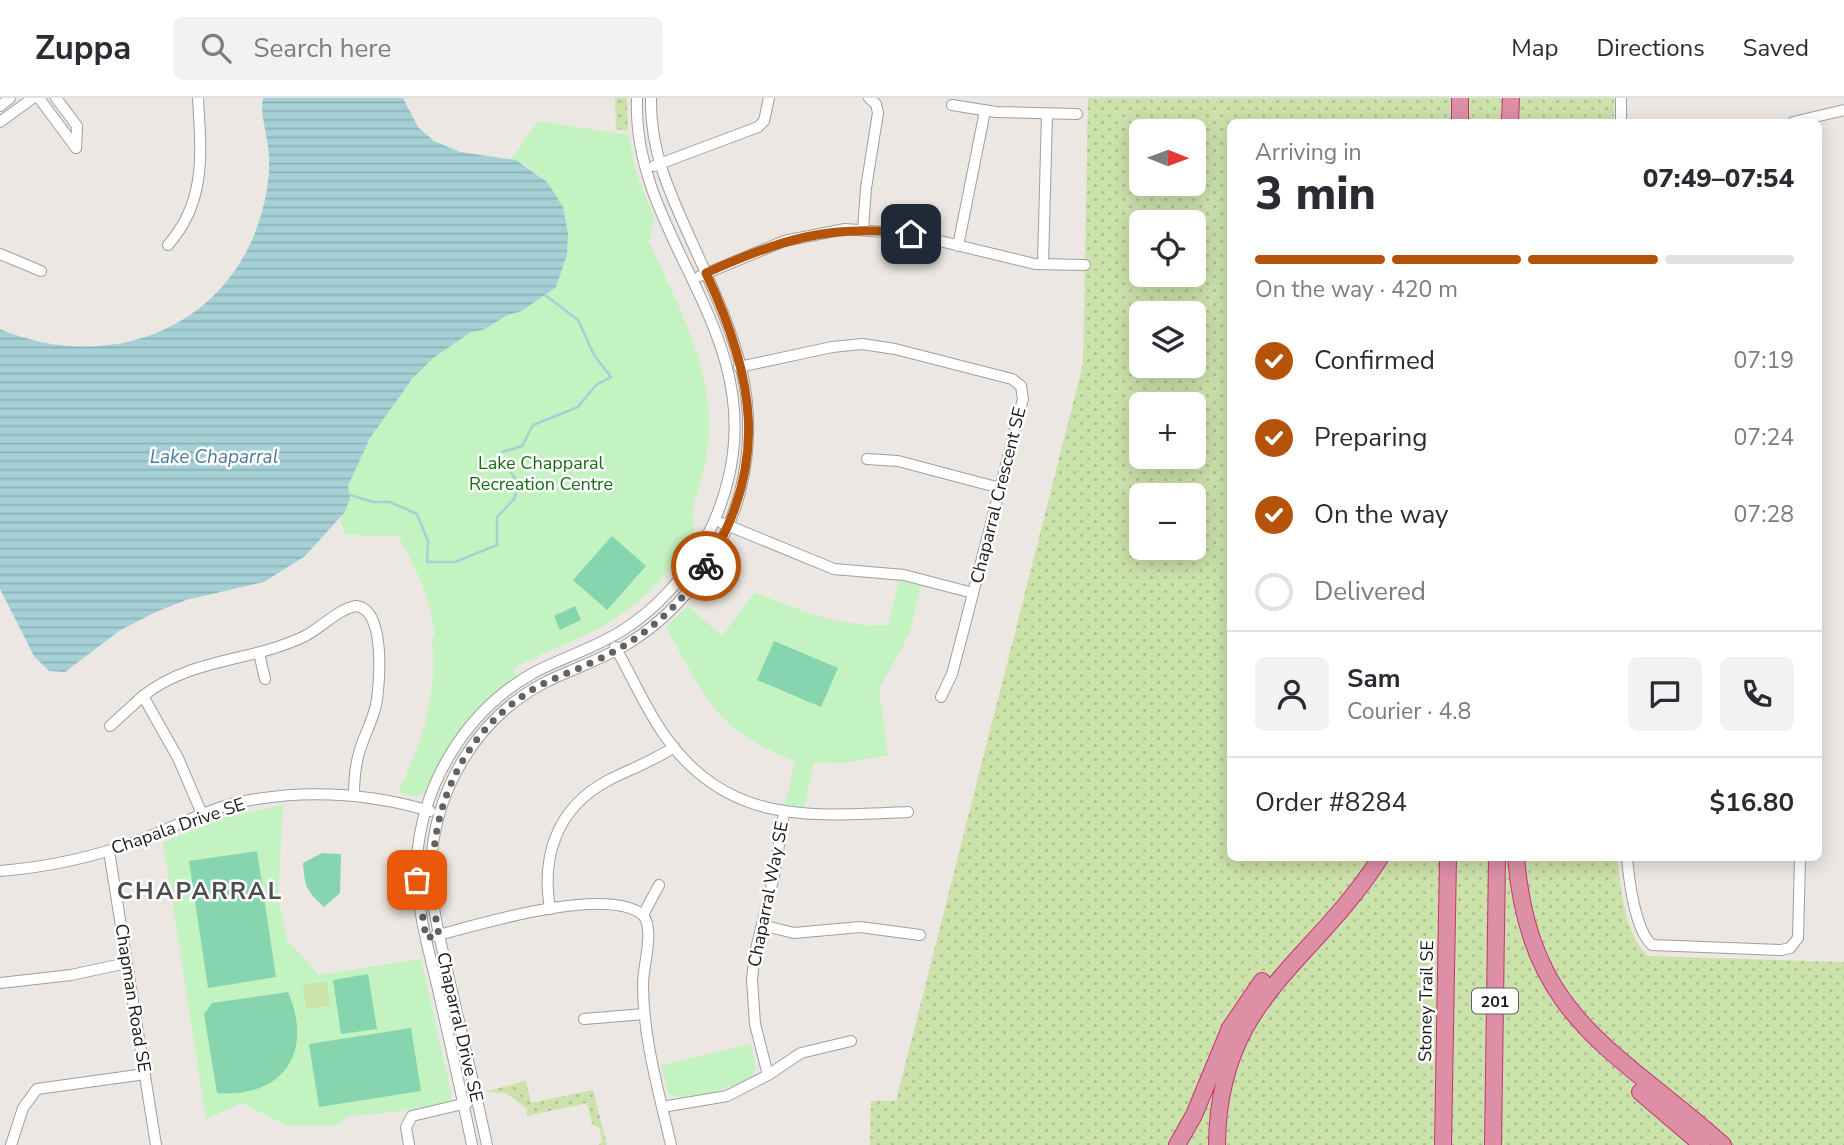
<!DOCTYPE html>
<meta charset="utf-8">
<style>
:root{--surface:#fff;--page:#f2f2f3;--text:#2b2b33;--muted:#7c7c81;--line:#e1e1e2;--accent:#b45309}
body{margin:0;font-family:"Nunito Sans",sans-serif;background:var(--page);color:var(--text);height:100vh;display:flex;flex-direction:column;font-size:26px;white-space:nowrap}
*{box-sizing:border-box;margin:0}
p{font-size:23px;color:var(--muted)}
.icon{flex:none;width:38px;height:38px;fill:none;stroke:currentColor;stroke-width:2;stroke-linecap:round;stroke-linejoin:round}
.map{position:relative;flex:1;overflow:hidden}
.panel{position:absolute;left:1227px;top:21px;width:595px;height:742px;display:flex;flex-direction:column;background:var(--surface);border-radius:10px;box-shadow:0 4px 18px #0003}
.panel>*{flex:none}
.needle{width:46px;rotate:91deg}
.fabs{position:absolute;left:1129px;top:21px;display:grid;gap:14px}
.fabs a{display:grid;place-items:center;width:77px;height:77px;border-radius:10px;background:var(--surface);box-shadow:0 4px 18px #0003;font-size:35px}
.pin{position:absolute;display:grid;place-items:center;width:60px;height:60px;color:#fff;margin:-30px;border-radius:14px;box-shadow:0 4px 10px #0006}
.courier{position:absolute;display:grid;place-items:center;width:70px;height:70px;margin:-35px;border:5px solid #b45309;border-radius:50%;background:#fff;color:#222;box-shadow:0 2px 9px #0007}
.headline em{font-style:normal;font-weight:800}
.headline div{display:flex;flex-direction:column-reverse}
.headline{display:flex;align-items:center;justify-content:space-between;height:119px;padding:0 28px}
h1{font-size:46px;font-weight:800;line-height:52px}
.bar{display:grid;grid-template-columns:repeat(4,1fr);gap:10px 7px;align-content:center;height:84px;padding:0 28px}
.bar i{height:9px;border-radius:5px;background:var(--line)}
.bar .active{background:var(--accent)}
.bar p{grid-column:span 4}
.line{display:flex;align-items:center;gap:18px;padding:0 28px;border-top:2px solid var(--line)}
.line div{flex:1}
.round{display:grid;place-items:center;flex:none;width:74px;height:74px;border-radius:10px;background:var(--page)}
ol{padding:0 28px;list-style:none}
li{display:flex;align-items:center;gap:21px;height:77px}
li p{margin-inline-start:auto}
li .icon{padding:7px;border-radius:50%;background:var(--accent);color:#fff;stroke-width:4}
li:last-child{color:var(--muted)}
li i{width:38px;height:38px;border:4px solid var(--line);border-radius:50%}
header{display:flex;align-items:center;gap:42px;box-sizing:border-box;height:98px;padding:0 35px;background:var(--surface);border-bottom:2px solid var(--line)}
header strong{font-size:33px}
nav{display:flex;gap:38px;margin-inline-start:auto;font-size:24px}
.search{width:490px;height:63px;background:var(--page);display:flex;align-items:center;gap:18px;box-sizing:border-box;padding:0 24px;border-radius:10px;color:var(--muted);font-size:26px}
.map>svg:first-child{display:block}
</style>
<header>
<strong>Zuppa</strong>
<div class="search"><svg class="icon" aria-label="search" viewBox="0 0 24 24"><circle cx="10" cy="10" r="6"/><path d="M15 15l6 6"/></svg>Search here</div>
<nav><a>Map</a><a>Directions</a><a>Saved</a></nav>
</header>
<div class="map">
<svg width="1844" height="1047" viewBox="0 0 1844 1047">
<defs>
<pattern id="grass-dots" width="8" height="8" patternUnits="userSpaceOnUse" patternTransform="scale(1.75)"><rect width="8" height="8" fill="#cce2ab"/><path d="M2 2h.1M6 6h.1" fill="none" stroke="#afc193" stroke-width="1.8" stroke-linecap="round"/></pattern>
<pattern id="water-rules" width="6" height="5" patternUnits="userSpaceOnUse" patternTransform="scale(1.75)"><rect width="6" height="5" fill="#a5d0d6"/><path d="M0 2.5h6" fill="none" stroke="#8db2b7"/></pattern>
</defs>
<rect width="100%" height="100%" fill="#ece7e2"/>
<g fill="url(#grass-dots)" fill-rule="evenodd">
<path d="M615,0H627L628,33L616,31Z"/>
<path d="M1088,0H1614V24H1230V760H1617C1621,790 1624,836 1648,858L1844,864V1047H870L871,1003H896L1083,266ZM1141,33H1194V86H1141ZM1141,124H1194V177H1141ZM1141,215H1194V268H1141ZM1141,306H1194V359H1141ZM1141,397H1194V450H1141Z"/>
<path d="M526,983L531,1005L593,992L607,1047H599L602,1043L600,1030L592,1026L587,1005L527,1018V1011L506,995L485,994Z"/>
</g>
<g fill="#c2f3c1">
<path d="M538,23L629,37L635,71L654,120L651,140L648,142C679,210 718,276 707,354C705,374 697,392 693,411C691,420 696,428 693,437C681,466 643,502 618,519C586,541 547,551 513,571L518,579L451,646L426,694L413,698L398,694C423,644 438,596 432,539L435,540C432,502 416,470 398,438L345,437L340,421L350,401L348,388L370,340L412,281L432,261L471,234L483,232L508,217L528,210L558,185L568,150L565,116L547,84L523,65L512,61Z"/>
<path d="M899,483L921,488L909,537L879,591L888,657L842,665L814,664L804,710L785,707L795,663C717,634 704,598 666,529L688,508L722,538L755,494C800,513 838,529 888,527Z"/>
<path d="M283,707L278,800L287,842L319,877L421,861L451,994L452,1001L447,1004L406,1013L350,1018L336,1027L287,1028L242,1005L206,1021L163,744L225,719Z"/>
<path d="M751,946L756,971L752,979C734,989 685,1007 668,995L661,967Z"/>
</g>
<path fill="#cce2ab" d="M327,884L330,908L306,911L303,886Z"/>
<g fill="#86d5ae">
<path d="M612,438L646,468L607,512L573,482Z"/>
<path d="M575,508L581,522L560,532L554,518Z"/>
<path d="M774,543L838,570L821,609L757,582Z"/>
<path d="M257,753L276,879L208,890L189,763Z"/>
<path d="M322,755L341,756L340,795L324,809C306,792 305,790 303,765Z"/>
<path d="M368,876L377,931L341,936L333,882Z"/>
<path d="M288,894C314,955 283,1000 217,995L204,916L212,905Z"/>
<path d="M411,930L421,993L319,1009L309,946Z"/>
</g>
<path fill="url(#water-rules)" d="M263,0H403L418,29L434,43L460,54L516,62L547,84L563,109L568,136L567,157L556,189L522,213L508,217L483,232L471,234L432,261L412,281L370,340L348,388L350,401L344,415L305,458L264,484L186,502L156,514L119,533L65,574L49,573L34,558L0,491V231C111,278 235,229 264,106C269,85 271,63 267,42C265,28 260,14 263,0Z"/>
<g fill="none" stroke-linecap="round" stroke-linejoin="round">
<g stroke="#a5d0d6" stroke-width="2.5">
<path d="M502,354L522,348L533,327L578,309L596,287L611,279L594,257L578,222L545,197"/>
<path d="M350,397L373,404H390L417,416L428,443L427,464H455L497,447V419L514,401L519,386L502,362"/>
</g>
<g stroke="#9f9f9f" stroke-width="12">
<g id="minor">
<path d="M39,0L76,50"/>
<path d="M56,0L77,28L76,50"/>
<path d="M1621,0V24"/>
<path d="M952,7L996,14L1077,16"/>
<path d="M0,8L10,0"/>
<path d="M0,24L33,0"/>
<path d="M1793,24L1844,12"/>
<path d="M654,68L758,29L764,23L769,0"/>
<path d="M863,132L866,90L878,15L876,6L869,0"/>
<path d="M168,147C207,103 201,54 198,0"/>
<path d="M958,148L985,13"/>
<path d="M0,156L41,173"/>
<path d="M1043,166L1047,16"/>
<path d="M700,178L784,143L845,131L911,136L1035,166L1085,167"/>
<path d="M739,269L832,249L862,246L895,251L1012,281L1021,288L1023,301L961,542L952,576L941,599"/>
<path d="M867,361L898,363L1000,390"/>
<path d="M722,425L834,471L904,477L973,495"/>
<path d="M615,549C632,578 645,610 665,638C729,728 812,718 908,714"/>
<path d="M259,555L265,581"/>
<path d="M110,628L143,598"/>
<path d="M202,716L178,660L143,598C190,560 252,564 305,538C321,530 338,511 356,508C386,511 380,585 376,607C372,625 362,641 358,659C355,671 354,684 354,697"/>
<path d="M109,753L156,1047"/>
<path d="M1627,760C1629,782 1635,832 1652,847L1781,852L1790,850L1798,840L1800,760"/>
<path d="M0,773C48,769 95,759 140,742C175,729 209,710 245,703C308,691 369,695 430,713"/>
<path d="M659,787L643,817C655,832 643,867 643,886C643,941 659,994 671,1047"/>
<path d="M550,811C541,758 557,710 607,683C630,671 652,664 674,649"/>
<path d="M762,827L794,835L860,829L920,837"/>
<path d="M435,838C480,826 606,787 643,817"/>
<path d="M0,885L71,877L127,865"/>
<path d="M584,921L644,916"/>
<path d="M768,977L801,955L851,943"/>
<path d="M662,1009L727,998L768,977L755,926L752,881L755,855L774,778L784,715"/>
<path d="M11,1047L23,1010L37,991L145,976"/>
<path d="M409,1047L406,1029L412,1018L467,1005"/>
<path d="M472,1047C461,993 449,940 437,887C427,846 415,804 417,761C422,685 467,611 535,574C564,559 595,550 623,532C676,498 713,443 728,382C766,231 631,138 637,0"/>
<path d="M487,1047C475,992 462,936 449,881C441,844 430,806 431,768C434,692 477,620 544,585C573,570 605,561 632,543C684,510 724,454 740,394C766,293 727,223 687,133C667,89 650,49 651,0"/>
</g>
</g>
<g stroke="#c63374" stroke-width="18">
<g id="highway">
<path d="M1460,24V0"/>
<path d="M1510,24L1511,0"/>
<path d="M1516,760C1530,922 1616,951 1723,1047"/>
<path d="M1640,994L1702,1047"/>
<path d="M1177,1047L1194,1017L1230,930L1262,883"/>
<path d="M1217,1047C1218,900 1312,867 1380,760"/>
<path d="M1443,1047L1448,760"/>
<path d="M1493,1047L1497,760"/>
</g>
</g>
<use href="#minor" stroke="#fff" stroke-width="10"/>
<use href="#highway" stroke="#dd8fa6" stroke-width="16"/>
</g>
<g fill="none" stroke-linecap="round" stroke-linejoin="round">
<path stroke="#646261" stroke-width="7" stroke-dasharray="0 12.6" d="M417,782L426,840L439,837C418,741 448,641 537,589C556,579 576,572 595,563C641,542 679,510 706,468"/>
<path stroke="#b45309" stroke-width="9" d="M706,468C771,367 754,277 706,175C779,142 831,125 911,136"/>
</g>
<g text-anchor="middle" stroke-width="5" stroke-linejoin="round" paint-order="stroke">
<rect fill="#fff" stroke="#5f5f5f" stroke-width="2" x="1472" y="890.5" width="46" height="25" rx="5"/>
<g font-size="16" font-weight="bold" fill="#1b1b1b">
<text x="1495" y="909">201</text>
</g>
<g font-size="18" fill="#166e14" stroke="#fff">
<text x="541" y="371">Lake Chapparal<tspan x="541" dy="21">Recreation Centre</tspan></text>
</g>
<g font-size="18" fill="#1b1b1b" stroke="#fff">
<text transform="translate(998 397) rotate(-76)" y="6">Chaparral Crescent SE</text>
<text transform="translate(178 728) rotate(-19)" y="6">Chapala Drive SE</text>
<text transform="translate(768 796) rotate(-79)" y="6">Chaparral Way SE</text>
<text transform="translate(133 900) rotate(81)" y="6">Chapman Road SE</text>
<text transform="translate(1426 903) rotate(-89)" y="6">Stoney Trail SE</text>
<text transform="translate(460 929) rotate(77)" y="6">Chaparral Drive SE</text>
</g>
<g font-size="19" font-style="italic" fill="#4e7b9a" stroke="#fff">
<text x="214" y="365">Lake Chaparral</text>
</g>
<g font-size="24" font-weight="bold" letter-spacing="2" fill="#4e4e4e" stroke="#fff">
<text x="200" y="801">CHAPARRAL</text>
</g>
</g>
</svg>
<div class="fabs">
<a><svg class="needle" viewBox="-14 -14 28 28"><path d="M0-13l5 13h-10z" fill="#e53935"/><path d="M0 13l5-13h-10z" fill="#7c7c81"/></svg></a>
<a><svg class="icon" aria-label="locate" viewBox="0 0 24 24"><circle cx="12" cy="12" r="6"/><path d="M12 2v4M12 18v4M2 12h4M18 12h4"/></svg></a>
<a><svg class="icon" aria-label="layers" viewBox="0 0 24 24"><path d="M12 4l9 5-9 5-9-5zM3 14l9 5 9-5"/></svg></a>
<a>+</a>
<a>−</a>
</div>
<div class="pin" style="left:417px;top:782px;background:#ea580c"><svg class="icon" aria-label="bag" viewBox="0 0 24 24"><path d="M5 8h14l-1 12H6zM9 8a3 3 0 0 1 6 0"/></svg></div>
<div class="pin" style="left:911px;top:136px;background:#1f2937"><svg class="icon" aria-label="home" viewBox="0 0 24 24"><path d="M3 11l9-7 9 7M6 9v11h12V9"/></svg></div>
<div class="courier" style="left:706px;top:468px"><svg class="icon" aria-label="bike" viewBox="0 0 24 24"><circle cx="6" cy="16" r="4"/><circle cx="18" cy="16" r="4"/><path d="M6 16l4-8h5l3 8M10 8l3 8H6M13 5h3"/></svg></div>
<section class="panel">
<div class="headline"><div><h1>3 min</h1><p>Arriving in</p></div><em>07:49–07:54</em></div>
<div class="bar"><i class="active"></i><i class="active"></i><i class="active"></i><i></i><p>On the way · 420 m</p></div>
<ol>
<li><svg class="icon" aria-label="check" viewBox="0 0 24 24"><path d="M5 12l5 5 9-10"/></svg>Confirmed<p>07:19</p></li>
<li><svg class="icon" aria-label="check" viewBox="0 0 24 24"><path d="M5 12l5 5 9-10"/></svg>Preparing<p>07:24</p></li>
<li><svg class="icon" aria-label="check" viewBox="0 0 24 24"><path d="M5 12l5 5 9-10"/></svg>On the way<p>07:28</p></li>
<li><i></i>Delivered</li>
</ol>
<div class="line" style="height:126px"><a class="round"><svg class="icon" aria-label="person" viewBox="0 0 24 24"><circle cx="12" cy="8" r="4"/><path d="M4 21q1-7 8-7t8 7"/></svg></a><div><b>Sam</b><p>Courier · 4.8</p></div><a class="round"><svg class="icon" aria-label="chat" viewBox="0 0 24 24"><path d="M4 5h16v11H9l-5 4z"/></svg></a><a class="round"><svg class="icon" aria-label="phone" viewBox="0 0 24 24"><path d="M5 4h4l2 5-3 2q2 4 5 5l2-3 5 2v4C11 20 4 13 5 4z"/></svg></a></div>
<div class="line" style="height:91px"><div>Order #8284</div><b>$16.80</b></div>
</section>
</div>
